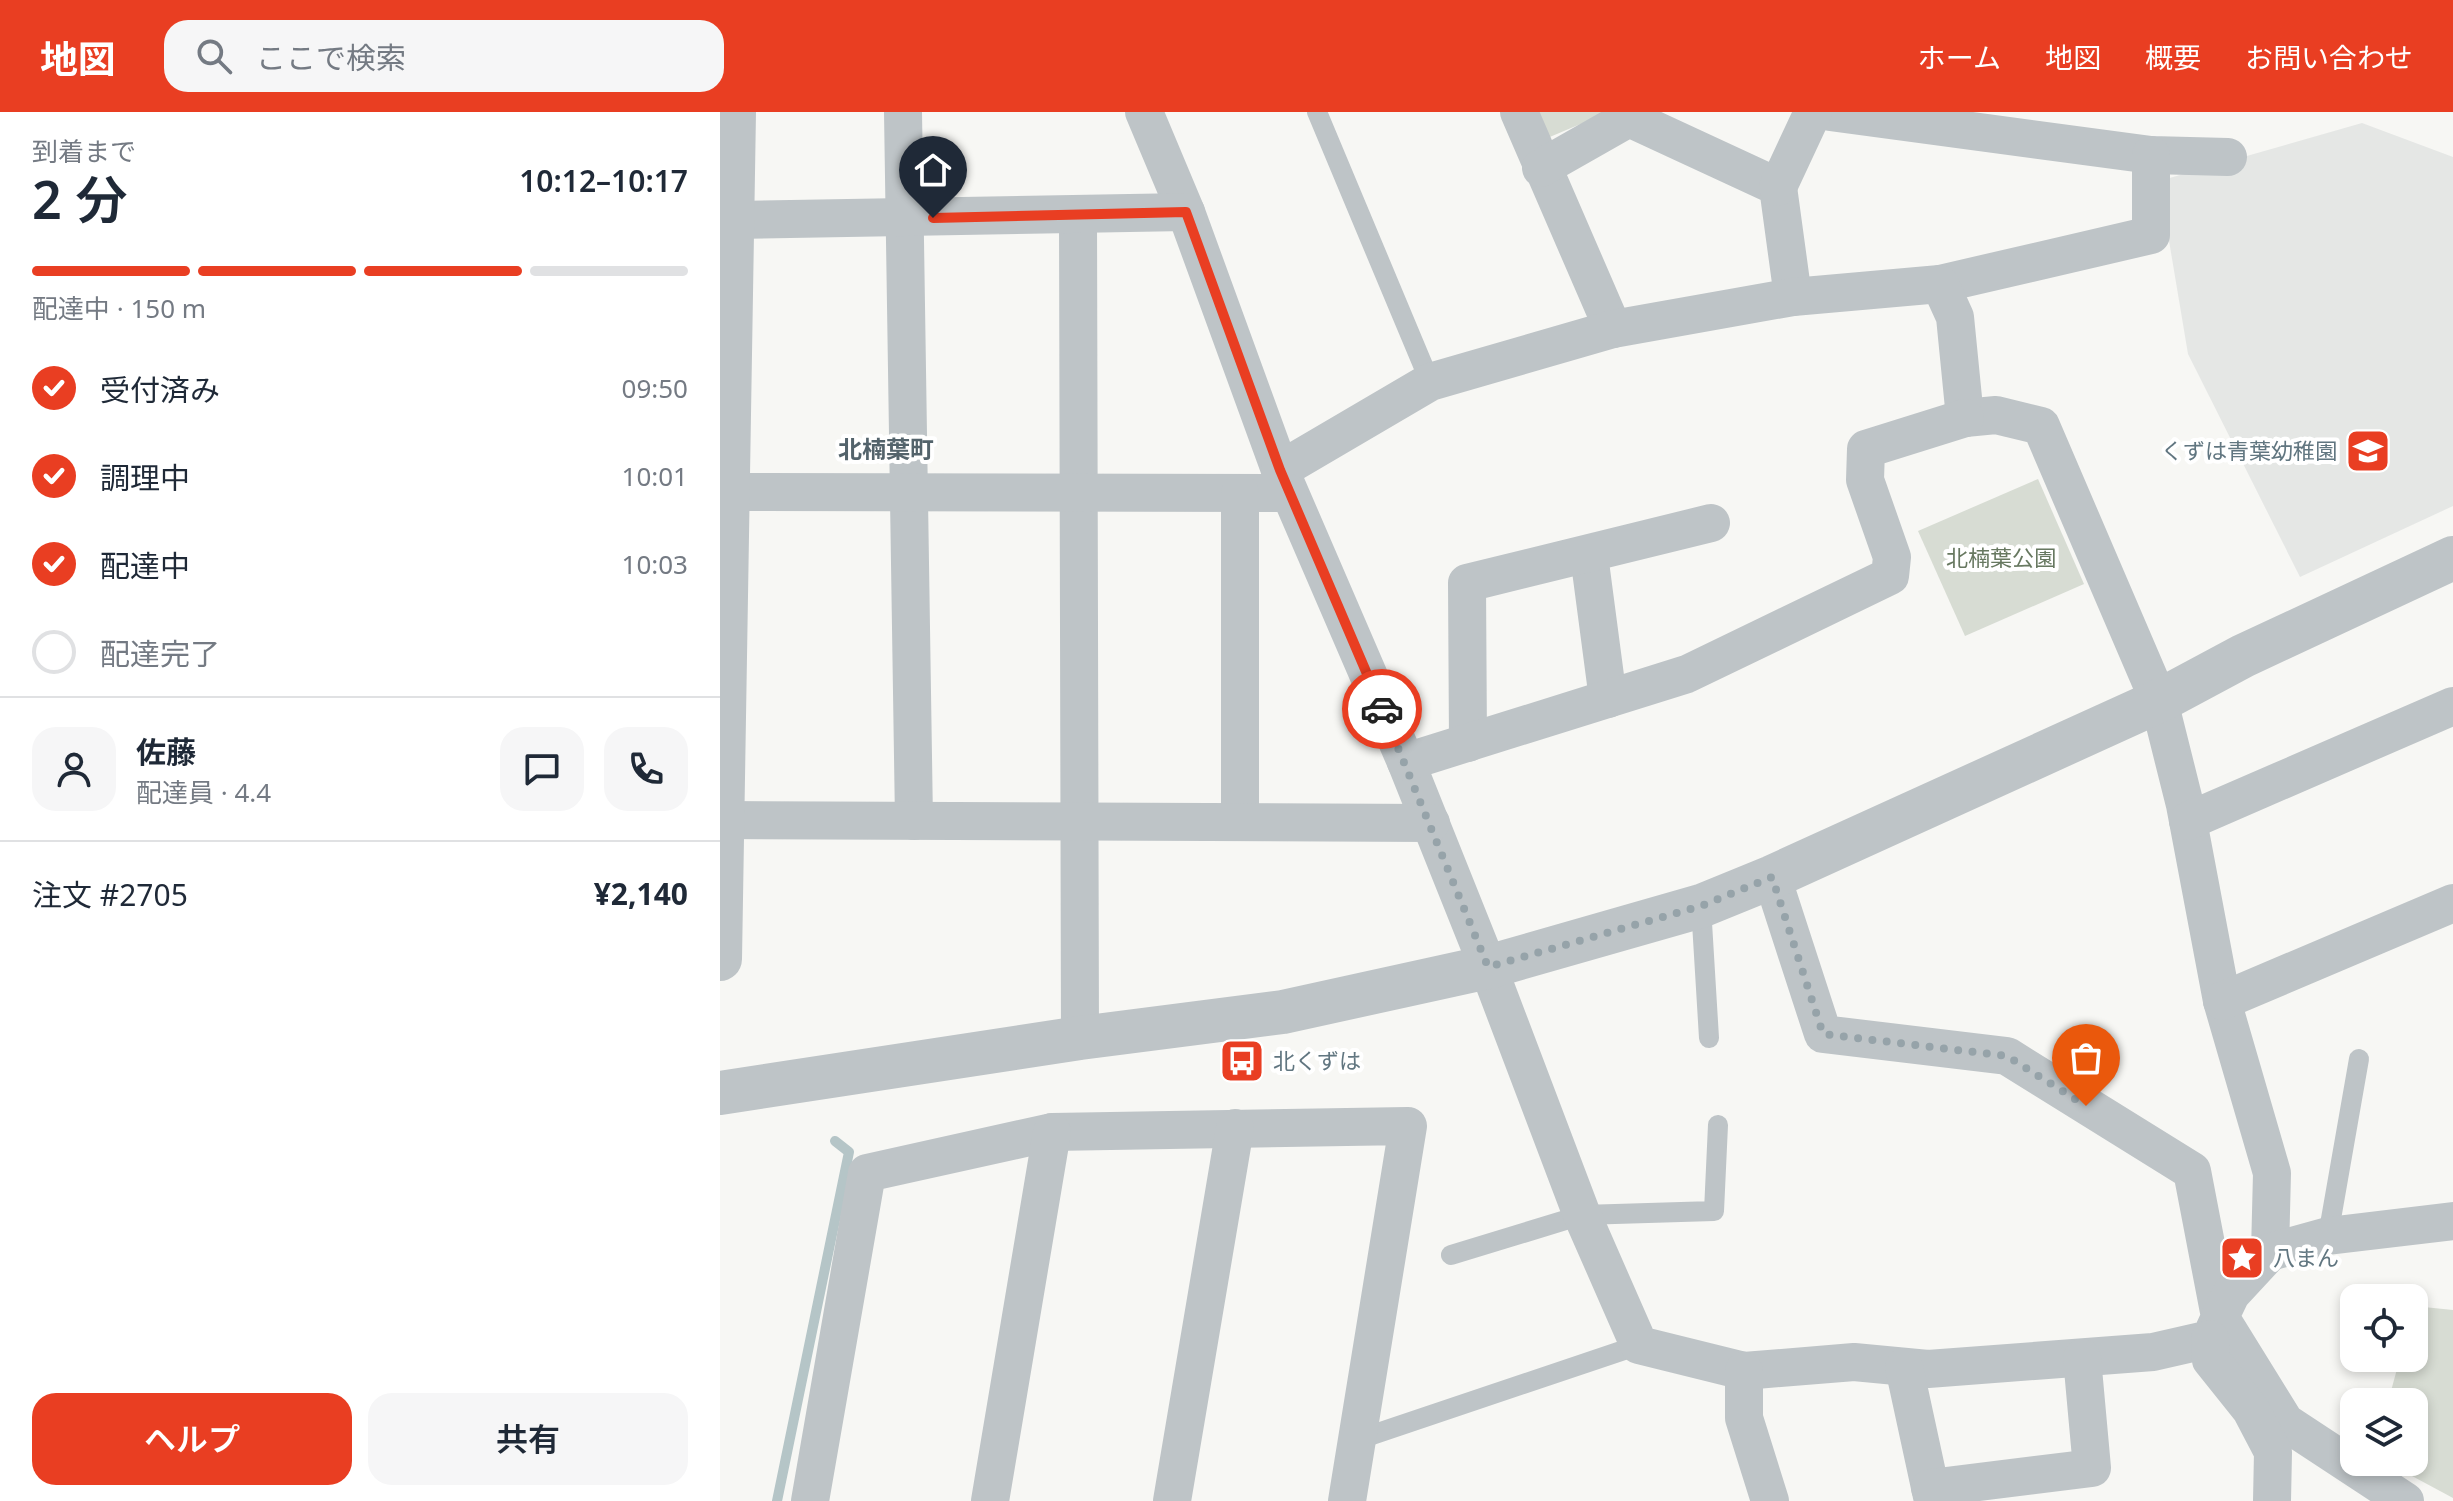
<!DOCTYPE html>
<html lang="ja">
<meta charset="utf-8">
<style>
:root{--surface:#fff;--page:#f6f6f7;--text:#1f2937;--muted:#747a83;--line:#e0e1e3;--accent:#e93e22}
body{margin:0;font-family:"Noto Sans","Noto Sans JP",sans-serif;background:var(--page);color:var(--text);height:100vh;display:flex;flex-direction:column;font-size:30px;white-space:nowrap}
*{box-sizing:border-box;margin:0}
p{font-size:26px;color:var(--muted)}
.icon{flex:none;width:44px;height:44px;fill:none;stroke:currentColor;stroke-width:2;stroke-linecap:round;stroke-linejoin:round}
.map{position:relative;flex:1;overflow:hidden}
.drawer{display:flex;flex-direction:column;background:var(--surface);width:720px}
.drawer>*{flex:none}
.controls{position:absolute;left:1620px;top:1172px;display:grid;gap:16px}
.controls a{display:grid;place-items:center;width:88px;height:88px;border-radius:16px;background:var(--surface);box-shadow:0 4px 12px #0003;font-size:40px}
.pin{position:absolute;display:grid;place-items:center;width:68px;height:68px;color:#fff;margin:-82px -34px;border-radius:50% 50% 50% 0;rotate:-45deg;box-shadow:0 0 8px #0007}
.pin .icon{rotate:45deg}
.courier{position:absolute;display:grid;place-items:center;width:80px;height:80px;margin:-40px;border:6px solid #e93e22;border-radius:50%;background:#fff;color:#222;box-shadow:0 2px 10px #0007}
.head em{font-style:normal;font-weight:600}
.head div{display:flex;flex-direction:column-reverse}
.head{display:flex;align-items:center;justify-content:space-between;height:136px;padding:0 32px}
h1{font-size:52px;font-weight:600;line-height:60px}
.bar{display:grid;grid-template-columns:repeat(4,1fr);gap:12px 8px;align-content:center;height:96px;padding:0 32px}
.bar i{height:10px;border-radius:6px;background:var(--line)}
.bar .current{background:var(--accent)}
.bar p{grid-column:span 4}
.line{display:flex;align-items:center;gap:20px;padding:0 32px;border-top:2px solid var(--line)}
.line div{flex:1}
.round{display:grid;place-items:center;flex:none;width:84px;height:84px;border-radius:24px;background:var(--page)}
ol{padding:0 32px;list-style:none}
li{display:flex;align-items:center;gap:24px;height:88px}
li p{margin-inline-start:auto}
li .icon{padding:8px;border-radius:50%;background:var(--accent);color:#fff;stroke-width:4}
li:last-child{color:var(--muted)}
li i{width:44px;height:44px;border:4px solid var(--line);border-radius:50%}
.primary-button{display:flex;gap:16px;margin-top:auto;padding:16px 32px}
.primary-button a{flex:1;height:92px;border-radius:24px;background:var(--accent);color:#fff;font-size:32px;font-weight:600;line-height:92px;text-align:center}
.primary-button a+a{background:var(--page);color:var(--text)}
header{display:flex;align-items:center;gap:48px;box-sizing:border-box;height:112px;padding:0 40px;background:var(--accent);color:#fff}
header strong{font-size:38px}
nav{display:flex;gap:44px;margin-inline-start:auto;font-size:28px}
.search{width:560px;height:72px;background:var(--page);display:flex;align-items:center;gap:20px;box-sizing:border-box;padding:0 28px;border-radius:24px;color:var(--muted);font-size:30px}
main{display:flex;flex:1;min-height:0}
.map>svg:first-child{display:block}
</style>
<header>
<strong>地図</strong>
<div class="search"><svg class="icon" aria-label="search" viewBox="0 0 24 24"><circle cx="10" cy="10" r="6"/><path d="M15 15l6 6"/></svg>ここで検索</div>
<nav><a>ホーム</a><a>地図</a><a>概要</a><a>お問い合わせ</a></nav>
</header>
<main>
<section class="drawer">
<div class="head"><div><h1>2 分</h1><p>到着まで</p></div><em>10:12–10:17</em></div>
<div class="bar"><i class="current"></i><i class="current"></i><i class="current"></i><i></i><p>配達中 · 150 m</p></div>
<ol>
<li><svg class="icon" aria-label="check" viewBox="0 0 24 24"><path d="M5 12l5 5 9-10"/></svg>受付済み<p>09:50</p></li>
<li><svg class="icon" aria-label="check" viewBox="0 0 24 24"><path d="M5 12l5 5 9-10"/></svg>調理中<p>10:01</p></li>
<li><svg class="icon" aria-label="check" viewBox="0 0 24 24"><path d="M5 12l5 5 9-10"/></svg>配達中<p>10:03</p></li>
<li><i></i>配達完了</li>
</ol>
<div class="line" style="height:144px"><a class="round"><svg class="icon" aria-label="person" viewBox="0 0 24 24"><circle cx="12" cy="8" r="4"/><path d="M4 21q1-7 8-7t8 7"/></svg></a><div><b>佐藤</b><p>配達員 · 4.4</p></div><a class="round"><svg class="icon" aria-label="chat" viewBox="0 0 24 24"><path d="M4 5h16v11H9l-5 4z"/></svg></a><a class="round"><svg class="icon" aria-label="phone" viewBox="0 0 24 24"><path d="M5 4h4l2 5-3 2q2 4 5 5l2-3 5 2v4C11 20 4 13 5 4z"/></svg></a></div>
<div class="line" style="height:104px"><div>注文 #2705</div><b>¥2,140</b></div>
<div class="primary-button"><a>ヘルプ</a><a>共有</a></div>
</section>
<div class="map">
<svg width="1733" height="1389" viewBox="0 0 1733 1389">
<rect width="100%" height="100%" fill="#f7f7f4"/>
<path fill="#e5e7e5" d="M1642,11L1733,45V394L1580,465L1468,242L1439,69Z"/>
<g fill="#d7dcd3">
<path d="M814,0H889L825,27Z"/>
<path d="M1318,367L1364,472L1245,524L1198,419Z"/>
<path d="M1694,1194L1733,1198V1386L1666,1350H1694V1290H1668L1680,1246H1694Z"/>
</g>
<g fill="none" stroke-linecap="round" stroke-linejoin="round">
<path stroke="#b5c5c7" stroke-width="10" d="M57,1389L129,1040L115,1029"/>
<g stroke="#bec4c7" stroke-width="20">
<path d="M597,0L710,270"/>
<path d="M981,794L989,926"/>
<path d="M1608,1124L1639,947"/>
<path d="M731,1143L862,1103L994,1099L998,1013"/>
<path d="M637,1328L919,1233"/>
</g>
<g stroke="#bec4c7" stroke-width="38">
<path d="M183,0L194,709"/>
<path d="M424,0L466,100L560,358L686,650L768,855L862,1103L919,1233L1024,1259L1134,1250L1208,1257L1433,1240L1490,1227L1500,1205L1472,1059L1287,944L1103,922L1052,765"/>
<path d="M799,0L893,217"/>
<path d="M1110,0L1431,43L1508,45"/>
<path d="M821,56L909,6L1058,75L1073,185"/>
<path d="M1058,75L1093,0"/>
<path d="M358,103L360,926"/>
<path d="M12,108L466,100"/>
<path d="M1220,172L1431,123V43"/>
<path d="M560,358L710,270L893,217L1073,185L1220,172L1235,205L1245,306L1276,303L1321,314L1439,589L1465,693L1502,889L1552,1061L1550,1140L1511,1182L1500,1205L1565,1310L1685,1389"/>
<path d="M0,380L569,381"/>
<path d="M520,381V710"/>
<path d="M869,443L888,587"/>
<path d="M748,631L747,471L991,411"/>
<path d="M686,650L967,562L1170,464L1172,445L1145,368L1146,337L1245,306"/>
<path d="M2,708L711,711"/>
<path d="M1468,709L1733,594"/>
<path d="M1502,889L1733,791"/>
<path d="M1550,1140L1608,1124L1733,1109"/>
<path d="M1490,1227L1491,1248L1531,1298L1553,1340L1552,1389"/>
<path d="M1184,1255L1213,1389"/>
<path d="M1024,1259V1306L1050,1389"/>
<path d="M1210,1376L1372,1356L1362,1246"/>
<path d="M90,1389L147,1061L332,1020L688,1014L627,1389"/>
<path d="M270,1389L332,1020"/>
<path d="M452,1389L515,1016"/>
</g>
<g stroke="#bec4c7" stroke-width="44">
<path d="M0,847L14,0"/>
<path d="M0,981L360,926L563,900L768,855L981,794L1052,765L1439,589L1523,544L1733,446"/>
</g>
</g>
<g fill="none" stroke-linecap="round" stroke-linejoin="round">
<path stroke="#96a3a9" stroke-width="8" stroke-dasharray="0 14.4" d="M662,597L768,855L981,794L1052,765L1103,922L1287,944L1366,994"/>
<path stroke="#e93e22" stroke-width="10" d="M213,106L466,100L560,358L662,597"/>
</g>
<defs>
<g id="school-square" transform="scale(2.3)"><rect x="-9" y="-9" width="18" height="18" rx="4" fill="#e93e22" stroke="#fff"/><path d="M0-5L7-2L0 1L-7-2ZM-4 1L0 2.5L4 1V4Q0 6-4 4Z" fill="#fff"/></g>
<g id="bus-square" transform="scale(2.3)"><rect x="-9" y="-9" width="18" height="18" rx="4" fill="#e93e22" stroke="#fff"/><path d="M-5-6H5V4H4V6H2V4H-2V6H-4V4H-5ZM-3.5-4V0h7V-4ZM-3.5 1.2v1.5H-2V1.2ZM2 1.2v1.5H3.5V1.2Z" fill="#fff"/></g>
<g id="sight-square" transform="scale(2.3)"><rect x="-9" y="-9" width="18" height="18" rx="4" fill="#e93e22" stroke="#fff"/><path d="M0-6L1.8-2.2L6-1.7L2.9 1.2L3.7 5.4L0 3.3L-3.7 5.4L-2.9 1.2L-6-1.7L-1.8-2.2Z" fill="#fff"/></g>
</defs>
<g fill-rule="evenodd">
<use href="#school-square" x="1648" y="339"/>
<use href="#bus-square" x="522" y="949"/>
<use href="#sight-square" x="1522" y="1146"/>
</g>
<g text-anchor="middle" stroke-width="8" stroke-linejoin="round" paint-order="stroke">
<g font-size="22" fill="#617680" stroke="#fff" text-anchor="start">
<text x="1617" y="347" text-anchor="end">くずは青葉幼稚園</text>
<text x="553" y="957">北くずは</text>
<text x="1553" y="1154">八まん</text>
</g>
<g font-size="22" fill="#677860" stroke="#fff">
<text x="1281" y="454">北楠葉公園</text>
</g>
<g font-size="24" font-weight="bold" fill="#53636b" stroke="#fff">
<text x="166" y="346">北楠葉町</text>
</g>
</g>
</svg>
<div class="controls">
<a><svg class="icon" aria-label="locate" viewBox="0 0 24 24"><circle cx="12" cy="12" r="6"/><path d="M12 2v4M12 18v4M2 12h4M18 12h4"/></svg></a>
<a><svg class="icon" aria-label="layers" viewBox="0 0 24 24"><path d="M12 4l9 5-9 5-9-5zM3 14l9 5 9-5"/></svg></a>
</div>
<div class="pin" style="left:1366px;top:994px;background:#ea580c"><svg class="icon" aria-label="bag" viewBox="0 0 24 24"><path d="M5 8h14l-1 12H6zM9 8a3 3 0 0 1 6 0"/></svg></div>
<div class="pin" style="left:213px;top:106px;background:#1f2937"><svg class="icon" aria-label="home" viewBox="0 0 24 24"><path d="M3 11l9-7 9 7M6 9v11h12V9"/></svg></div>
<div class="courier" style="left:662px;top:597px"><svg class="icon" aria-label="car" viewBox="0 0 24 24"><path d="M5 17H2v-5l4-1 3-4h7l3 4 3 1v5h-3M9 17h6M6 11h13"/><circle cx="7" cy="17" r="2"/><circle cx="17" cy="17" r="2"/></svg></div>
</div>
</main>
